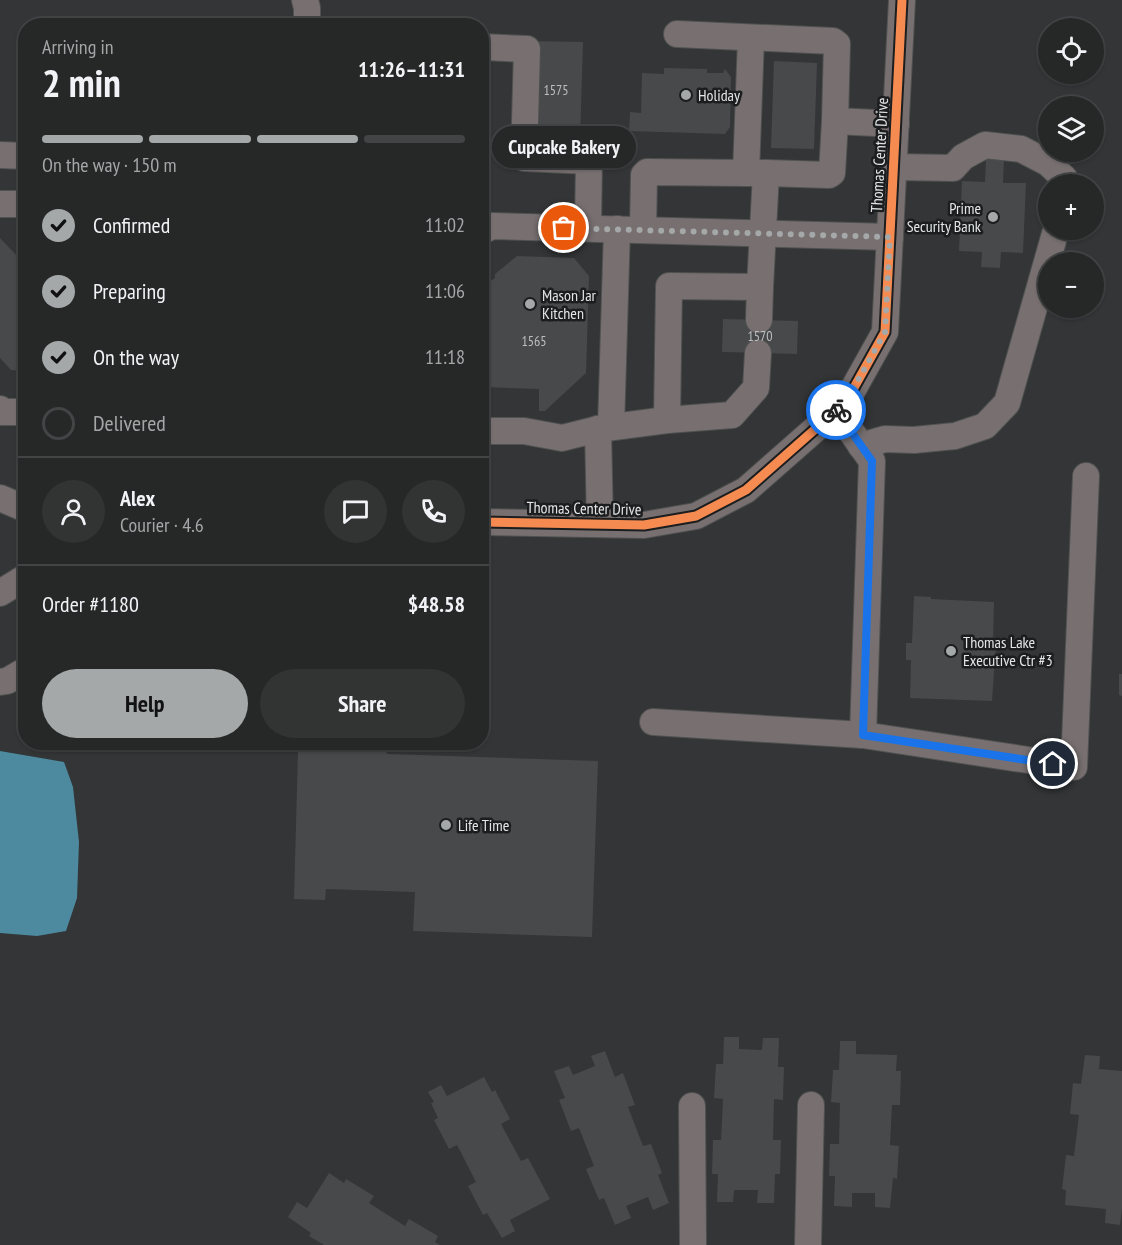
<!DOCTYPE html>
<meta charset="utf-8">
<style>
:root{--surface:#262828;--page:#323434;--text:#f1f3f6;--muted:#a4a6a8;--line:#424445;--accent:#a5a8a9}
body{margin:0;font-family:"PT Sans Narrow",sans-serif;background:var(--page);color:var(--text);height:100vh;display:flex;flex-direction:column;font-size:22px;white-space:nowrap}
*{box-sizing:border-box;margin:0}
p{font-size:20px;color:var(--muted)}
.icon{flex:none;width:33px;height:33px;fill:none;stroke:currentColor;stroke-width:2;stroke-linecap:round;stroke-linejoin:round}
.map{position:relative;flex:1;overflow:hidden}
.details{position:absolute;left:18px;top:18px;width:471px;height:732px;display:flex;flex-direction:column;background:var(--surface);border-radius:24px;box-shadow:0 2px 4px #0004,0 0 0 2px var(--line)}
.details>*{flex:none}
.controls{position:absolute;left:1038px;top:18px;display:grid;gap:12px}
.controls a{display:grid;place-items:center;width:66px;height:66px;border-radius:50%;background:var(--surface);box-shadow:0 2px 4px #0004,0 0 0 2px var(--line);font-size:30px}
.pin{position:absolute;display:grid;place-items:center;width:51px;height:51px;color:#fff;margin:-26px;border:3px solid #fff;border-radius:50%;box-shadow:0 2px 6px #0007}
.courier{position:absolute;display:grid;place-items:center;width:60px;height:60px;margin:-30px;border:4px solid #1a73e8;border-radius:50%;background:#fff;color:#222;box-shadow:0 2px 8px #0007}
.bubble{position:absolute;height:42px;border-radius:21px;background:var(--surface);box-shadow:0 2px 4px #0004,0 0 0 2px var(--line);font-size:20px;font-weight:800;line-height:42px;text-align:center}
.head em{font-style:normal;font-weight:800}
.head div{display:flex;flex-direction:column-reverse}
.head{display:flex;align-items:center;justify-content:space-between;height:102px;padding:0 24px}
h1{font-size:39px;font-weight:800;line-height:45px}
.bar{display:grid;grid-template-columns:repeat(4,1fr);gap:9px 6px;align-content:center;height:72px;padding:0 24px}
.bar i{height:8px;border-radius:4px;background:var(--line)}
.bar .active{background:var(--accent)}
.bar p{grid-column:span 4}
.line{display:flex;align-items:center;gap:15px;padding:0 24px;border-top:2px solid var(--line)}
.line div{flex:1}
.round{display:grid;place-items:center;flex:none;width:63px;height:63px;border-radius:32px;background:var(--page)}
ol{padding:0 24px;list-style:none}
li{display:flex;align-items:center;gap:18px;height:66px}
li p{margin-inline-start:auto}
li .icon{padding:6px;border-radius:50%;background:var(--accent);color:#111;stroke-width:4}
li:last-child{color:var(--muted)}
li i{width:33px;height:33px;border:3px solid var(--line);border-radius:50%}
.cta{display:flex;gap:12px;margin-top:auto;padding:12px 24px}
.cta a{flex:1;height:69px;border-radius:36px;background:var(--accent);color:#111;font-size:24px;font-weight:800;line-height:69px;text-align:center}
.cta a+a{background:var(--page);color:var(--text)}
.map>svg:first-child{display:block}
</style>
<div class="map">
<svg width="1122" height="1245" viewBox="0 0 1122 1245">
<rect width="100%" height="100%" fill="#333536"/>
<path fill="#4d8a9f" d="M0,751L64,762L73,787L79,842L77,898L66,931L37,936L0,933Z"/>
<g fill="#48494a">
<path d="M531,41L583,42L580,139L529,138Z"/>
<path d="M774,61L817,63L814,149L771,148Z"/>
<path d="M664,68L707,69V73H723L725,69L731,77L730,127L725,134L629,131L630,112L641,113L642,73L664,74Z"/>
<path d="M986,157L1004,158L1003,183H1026L1023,253L1001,252L1000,268L981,267L982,252L959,251L962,181L985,182Z"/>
<path d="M0,238L19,258L18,274L26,282V371L11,370L0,358Z"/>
<path d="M517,256L574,258L589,276L586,373L545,411H539V389L482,387V309L489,302V282L495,278V274Z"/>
<path d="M723,319L798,321L797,354L722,352Z"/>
<path d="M914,596L931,597V599L994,602L993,642L996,643L992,701L910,698L911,660H906V643H912Z"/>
<path d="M1119,674H1122V696L1119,695Z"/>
<path d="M356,742H376L388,754L598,761L592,937L413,931L415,892L326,889L325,900L294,899L298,750L347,752Z"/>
<path d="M724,1037H739V1049L762,1050L763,1038H779L778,1067H784L783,1100L774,1099L773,1140H781L780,1174H775L774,1203H757L758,1190H734L733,1202H717L718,1174H712L713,1140H721L723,1099L714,1098L716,1064H723Z"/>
<path d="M840,1041H856V1054L897,1055L896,1071H901L900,1105H892L890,1145L899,1146L897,1179L893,1178L890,1208L875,1207V1193H852V1207L834,1206L835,1176H829L830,1144H839L840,1103L831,1102L833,1070H839Z"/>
<path d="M605,1051L615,1077L623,1073L635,1105L628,1107L643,1146L651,1144L662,1173L658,1175L669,1203L653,1210L648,1197L626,1206L631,1218L615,1225L604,1198L599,1200L586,1169L594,1166L579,1128L571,1131L559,1100L565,1098L554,1071L569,1066L573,1075L595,1066L591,1056Z"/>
<path d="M1085,1055L1100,1056L1099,1069L1122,1071V1208L1120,1225L1105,1223L1106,1209L1065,1205L1066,1190L1062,1189L1066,1155L1074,1156L1079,1115L1070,1114L1073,1083L1081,1084Z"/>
<path d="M484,1077L492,1092L495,1090L510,1119L501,1124L521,1161L528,1158L550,1199L510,1220L515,1231L502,1238L487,1213L483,1215L468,1186L476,1182L457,1145L449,1149L434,1120L438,1118L431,1103L434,1102L428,1092L441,1085L447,1096Z"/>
<path d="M329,1173L344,1183L346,1179L374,1196L369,1203L405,1226L409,1219L438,1236L435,1242L440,1245H324L309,1236L311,1233L288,1217L297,1202L307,1208Z"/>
</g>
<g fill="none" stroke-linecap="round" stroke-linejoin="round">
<g stroke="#505151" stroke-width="28">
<g id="minor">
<path d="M305,0L307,8V26"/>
<path d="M677,34L833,41L837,44L835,121L896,124"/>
<path d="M482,47L527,49L524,158L589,161L588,228"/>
<path d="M0,155L26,156"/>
<path d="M894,167L953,168L963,157L985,145L1021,149L1048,163L1064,178V184"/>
<path d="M766,173L829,175L832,173L835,121"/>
<path d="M0,204H19L26,208"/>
<path d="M643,230L644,175L647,172L746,173L751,38"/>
<path d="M482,231L492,226L890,237"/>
<path d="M759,320L760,287"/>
<path d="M0,409L2,412H26"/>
<path d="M836,410L872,461L863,735"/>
<path d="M667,420L732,415L756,388L758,353"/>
<path d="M611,427L617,229"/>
<path d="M598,429L667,420L669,286L760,287L766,173H746"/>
<path d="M482,431H524L562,438L598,429L600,524"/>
<path d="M861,446L885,439L914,440L955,436L985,426L1007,403L1056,230"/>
<path d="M0,498L26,509"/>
<path d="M482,522L644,525L696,516L746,490L846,402L885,332L902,0"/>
<path d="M0,593L26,577"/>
<path d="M0,682L7,681L26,670"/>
<path d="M653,722L863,735L1074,767L1086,476"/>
<path d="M692,1106L693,1245"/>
<path d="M808,1245L811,1105"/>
</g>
</g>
<use href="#minor" stroke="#787070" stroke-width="26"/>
<g stroke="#1b1d1e" stroke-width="13">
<path id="cycleway" d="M482,522L644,525L696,516L746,490L846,402L885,332L902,0"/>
</g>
<use href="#cycleway" stroke="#f68b52" stroke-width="9"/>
</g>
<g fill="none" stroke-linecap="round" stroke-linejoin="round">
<path stroke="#a5a8a9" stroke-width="6" stroke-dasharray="0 10.8" d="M564,228L890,237L885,332L846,402L836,410"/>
<path stroke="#1a73e8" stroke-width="8" d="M836,410L872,461L863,735L1053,764"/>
</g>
<g fill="#a5a8a9" stroke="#1b1d1e" stroke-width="2">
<circle cx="686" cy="95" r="6"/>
<circle cx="993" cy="217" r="6"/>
<circle cx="530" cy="304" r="6"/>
<circle cx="951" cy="651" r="6"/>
<circle cx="446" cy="825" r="6"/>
</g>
<g text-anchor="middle" stroke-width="5" stroke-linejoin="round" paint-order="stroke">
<g font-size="14" fill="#bcbfc0">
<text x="556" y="95">1575</text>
<text x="760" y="341">1570</text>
<text x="534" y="346">1565</text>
</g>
<g font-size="16" fill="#e3e6e7" stroke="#1b1d1e" text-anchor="start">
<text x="698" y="101">Holiday</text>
<text x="981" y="214" text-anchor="end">Prime<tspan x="981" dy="18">Security Bank</tspan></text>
<text x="542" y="301">Mason Jar<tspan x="542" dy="18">Kitchen</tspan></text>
<text x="963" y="648">Thomas Lake<tspan x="963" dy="18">Executive Ctr #3</tspan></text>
<text x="458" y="831">Life Time</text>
</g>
<g font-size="16" fill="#e3e6e7" stroke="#1b1d1e">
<text transform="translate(879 155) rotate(-87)" y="6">Thomas Center Drive</text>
<text transform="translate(584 508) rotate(1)" y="6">Thomas Center Drive</text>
</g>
</g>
</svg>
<div class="controls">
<a><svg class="icon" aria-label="locate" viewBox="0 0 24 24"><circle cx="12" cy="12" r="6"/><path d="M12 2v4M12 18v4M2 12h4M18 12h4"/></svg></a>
<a><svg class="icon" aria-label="layers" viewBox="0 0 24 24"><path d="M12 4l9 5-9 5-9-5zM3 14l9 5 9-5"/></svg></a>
<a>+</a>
<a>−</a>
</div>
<div class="pin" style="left:564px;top:228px;background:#ea580c"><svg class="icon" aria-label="bag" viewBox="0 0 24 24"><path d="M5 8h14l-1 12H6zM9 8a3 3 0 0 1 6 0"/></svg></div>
<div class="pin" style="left:1053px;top:764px;background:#1f2937"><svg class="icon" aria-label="home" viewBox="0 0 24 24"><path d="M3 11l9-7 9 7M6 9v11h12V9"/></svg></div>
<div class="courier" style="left:836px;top:410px"><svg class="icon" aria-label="bike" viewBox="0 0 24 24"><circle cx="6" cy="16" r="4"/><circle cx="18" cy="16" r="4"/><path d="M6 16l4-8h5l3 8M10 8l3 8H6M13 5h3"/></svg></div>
<div class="bubble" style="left:492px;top:126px;width:144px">Cupcake Bakery</div>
<section class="details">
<div class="head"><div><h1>2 min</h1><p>Arriving in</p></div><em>11:26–11:31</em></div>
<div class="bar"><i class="active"></i><i class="active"></i><i class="active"></i><i></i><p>On the way · 150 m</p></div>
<ol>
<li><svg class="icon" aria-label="check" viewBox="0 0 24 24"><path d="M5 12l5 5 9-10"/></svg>Confirmed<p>11:02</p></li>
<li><svg class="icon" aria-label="check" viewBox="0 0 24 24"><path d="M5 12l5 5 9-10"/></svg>Preparing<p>11:06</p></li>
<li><svg class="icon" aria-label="check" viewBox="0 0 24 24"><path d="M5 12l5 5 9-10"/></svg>On the way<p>11:18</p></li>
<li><i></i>Delivered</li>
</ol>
<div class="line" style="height:108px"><a class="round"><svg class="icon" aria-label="person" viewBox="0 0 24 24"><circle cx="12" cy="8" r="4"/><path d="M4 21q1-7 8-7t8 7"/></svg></a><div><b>Alex</b><p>Courier · 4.6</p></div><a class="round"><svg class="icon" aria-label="chat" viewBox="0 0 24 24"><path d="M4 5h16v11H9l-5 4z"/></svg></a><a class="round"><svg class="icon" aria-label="phone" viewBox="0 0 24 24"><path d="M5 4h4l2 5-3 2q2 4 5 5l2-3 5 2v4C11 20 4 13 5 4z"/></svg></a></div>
<div class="line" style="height:78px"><div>Order #1180</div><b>$48.58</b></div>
<div class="cta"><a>Help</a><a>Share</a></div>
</section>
</div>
